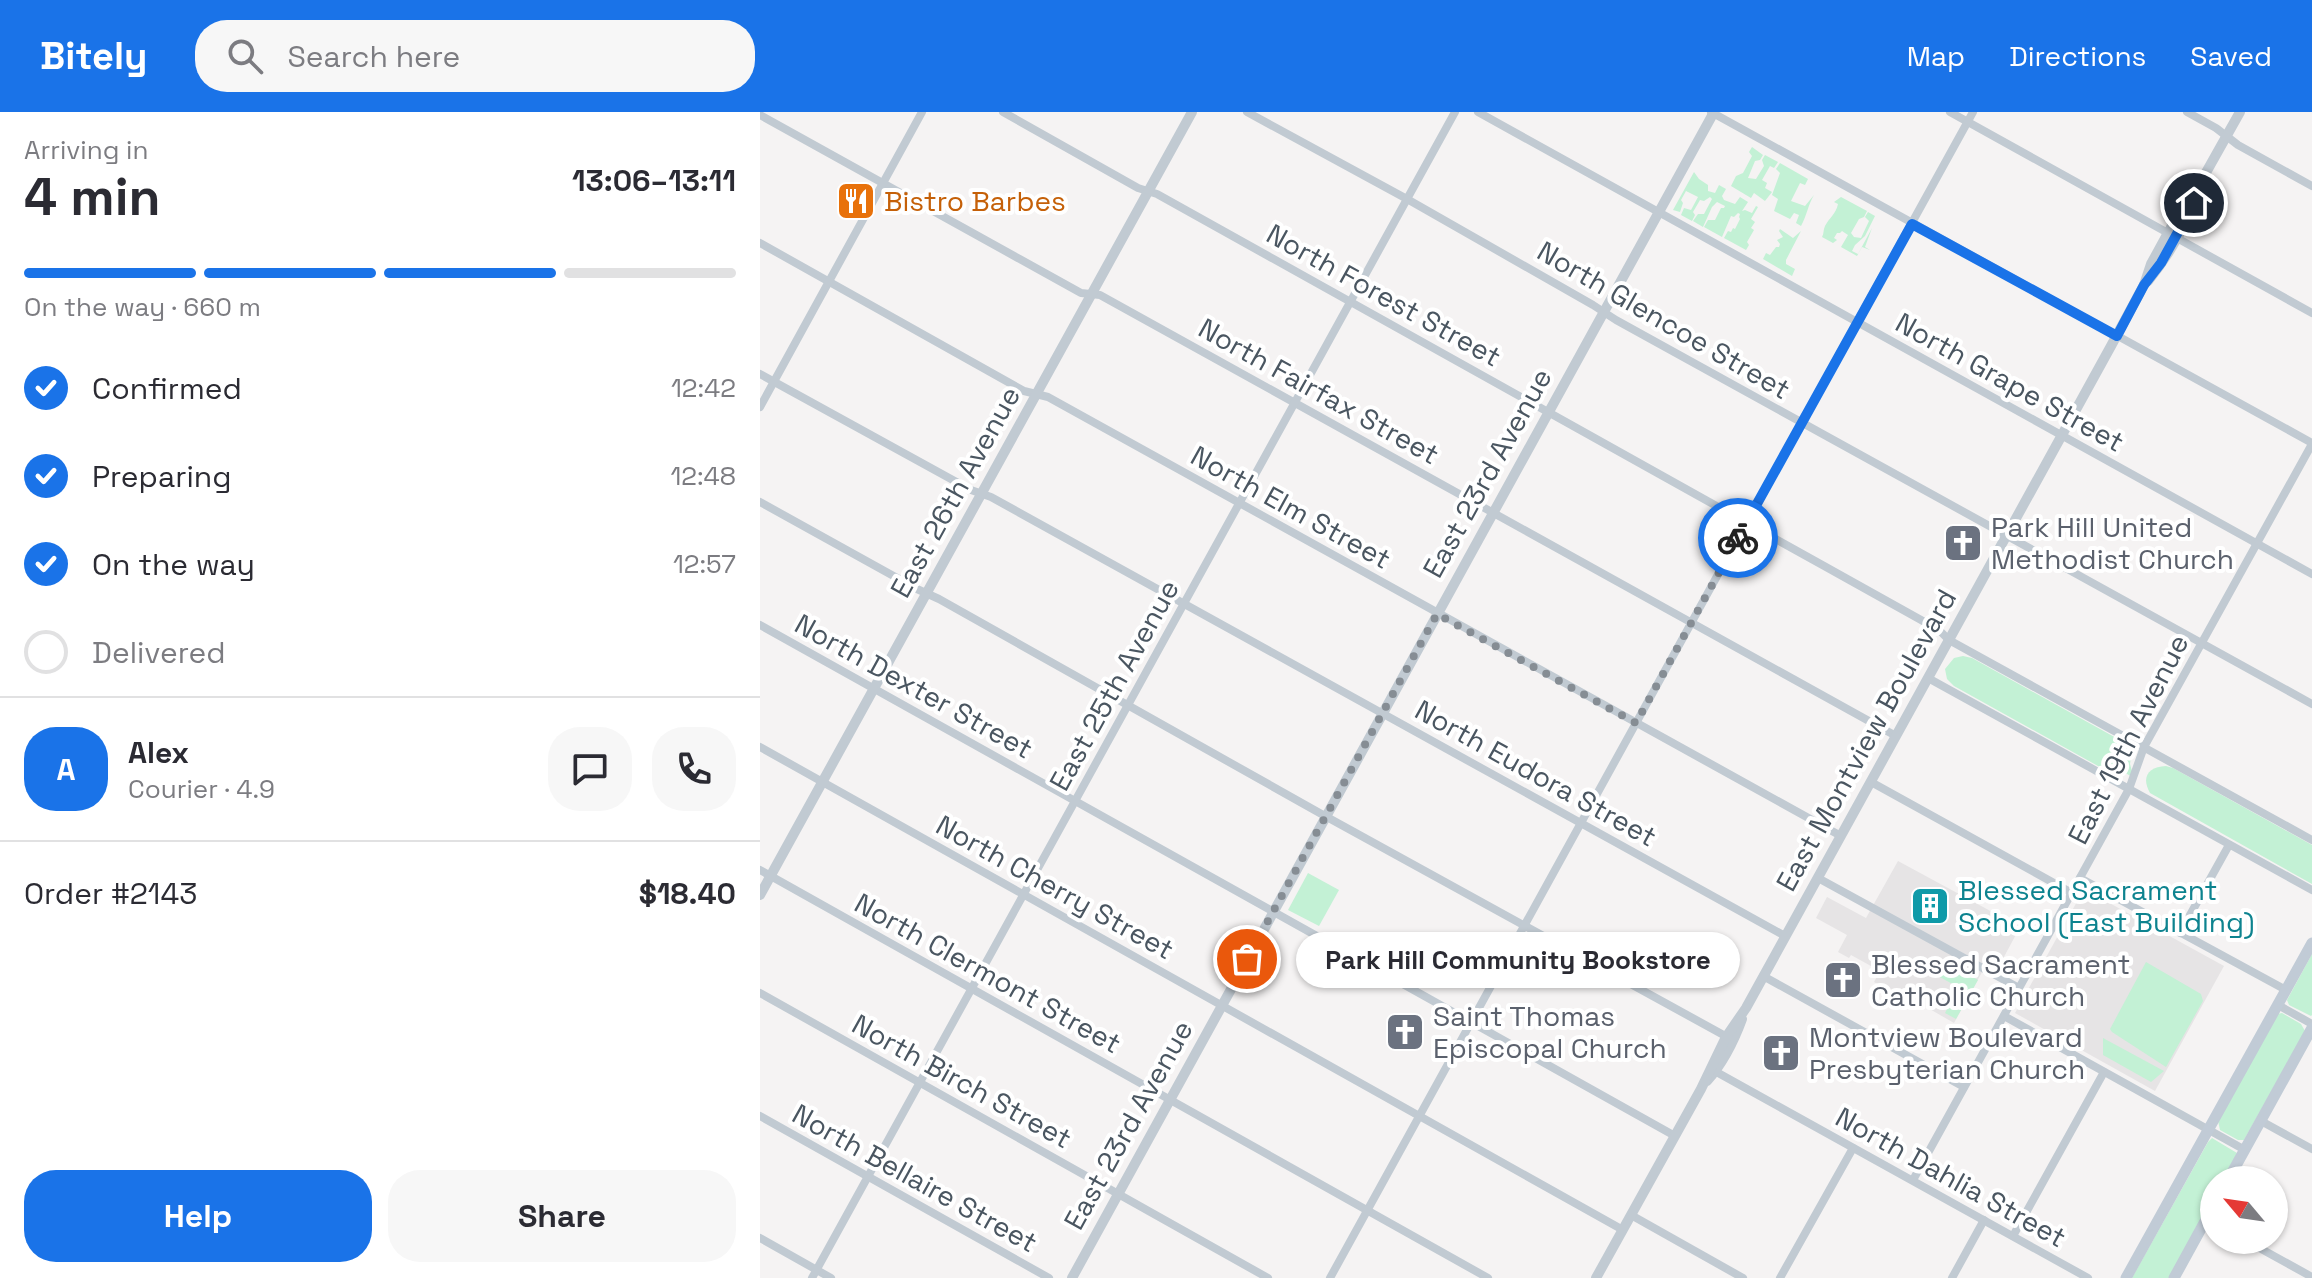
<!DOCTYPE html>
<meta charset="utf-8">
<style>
:root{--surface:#fff;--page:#f7f7f7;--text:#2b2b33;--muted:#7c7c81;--line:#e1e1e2;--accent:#1a73e8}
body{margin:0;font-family:"Space Grotesk",sans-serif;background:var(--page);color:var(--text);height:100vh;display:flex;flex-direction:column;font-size:30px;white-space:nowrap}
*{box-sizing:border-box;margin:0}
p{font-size:26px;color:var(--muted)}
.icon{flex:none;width:44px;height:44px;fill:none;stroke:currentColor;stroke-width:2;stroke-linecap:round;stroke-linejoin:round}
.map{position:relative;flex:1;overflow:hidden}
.sheet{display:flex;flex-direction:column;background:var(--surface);width:760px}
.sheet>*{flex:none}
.needle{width:52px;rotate:299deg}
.tools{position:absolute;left:1440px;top:1054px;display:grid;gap:16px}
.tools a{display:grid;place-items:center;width:88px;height:88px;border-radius:50%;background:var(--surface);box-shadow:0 2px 6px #0004;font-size:40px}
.pin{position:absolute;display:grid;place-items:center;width:68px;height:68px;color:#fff;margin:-34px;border:4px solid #fff;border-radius:50%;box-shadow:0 2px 8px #0007}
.courier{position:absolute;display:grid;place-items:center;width:80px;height:80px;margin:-40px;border:6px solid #1a73e8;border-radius:50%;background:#fff;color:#222;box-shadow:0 2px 10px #0007}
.bubble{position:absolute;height:56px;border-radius:28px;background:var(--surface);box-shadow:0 2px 6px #0004;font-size:26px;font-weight:800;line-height:56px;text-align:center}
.head em{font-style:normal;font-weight:800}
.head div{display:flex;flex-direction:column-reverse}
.head{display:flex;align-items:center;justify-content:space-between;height:136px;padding:0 24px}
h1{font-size:52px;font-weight:800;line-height:60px}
.bar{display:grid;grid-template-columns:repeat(4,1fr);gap:12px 8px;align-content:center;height:96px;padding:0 24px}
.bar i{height:10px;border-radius:6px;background:var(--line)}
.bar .current{background:var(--accent)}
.bar p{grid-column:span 4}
.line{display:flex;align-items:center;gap:20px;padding:0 24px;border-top:2px solid var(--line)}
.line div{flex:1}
.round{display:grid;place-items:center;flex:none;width:84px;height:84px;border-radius:32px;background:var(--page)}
ol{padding:0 24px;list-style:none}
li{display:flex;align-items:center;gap:24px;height:88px}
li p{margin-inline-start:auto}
li .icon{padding:8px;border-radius:50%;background:var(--accent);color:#fff;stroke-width:4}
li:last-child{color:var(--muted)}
li i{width:44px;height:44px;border:4px solid var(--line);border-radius:50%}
.cta{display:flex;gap:16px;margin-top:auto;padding:16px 24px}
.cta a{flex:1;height:92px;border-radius:32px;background:var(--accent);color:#fff;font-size:32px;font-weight:800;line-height:92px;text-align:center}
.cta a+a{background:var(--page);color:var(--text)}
header{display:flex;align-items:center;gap:48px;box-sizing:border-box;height:112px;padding:0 40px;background:var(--accent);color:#fff}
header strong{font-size:38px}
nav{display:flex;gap:44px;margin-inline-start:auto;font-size:28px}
.search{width:560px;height:72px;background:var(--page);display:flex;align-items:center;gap:20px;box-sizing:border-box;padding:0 28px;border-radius:32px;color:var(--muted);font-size:30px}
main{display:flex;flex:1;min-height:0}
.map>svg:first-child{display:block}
</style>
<header>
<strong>Bitely</strong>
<div class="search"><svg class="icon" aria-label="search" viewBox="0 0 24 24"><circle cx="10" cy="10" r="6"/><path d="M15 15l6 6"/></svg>Search here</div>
<nav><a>Map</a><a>Directions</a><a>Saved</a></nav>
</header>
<main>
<section class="sheet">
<div class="head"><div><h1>4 min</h1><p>Arriving in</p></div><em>13:06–13:11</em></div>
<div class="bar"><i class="current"></i><i class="current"></i><i class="current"></i><i></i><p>On the way · 660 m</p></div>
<ol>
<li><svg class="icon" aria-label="check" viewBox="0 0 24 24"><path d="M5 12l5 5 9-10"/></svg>Confirmed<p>12:42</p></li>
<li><svg class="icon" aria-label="check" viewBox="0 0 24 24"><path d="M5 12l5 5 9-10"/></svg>Preparing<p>12:48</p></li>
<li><svg class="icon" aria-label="check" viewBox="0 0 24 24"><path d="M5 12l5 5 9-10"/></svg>On the way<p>12:57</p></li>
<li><i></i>Delivered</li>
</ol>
<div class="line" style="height:144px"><b class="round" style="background:var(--accent);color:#fff">A</b><div><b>Alex</b><p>Courier · 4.9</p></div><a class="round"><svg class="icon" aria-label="chat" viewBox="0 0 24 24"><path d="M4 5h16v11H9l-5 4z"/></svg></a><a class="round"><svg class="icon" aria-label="phone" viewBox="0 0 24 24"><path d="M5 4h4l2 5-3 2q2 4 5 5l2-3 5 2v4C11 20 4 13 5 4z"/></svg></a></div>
<div class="line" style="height:104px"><div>Order #2143</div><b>$18.40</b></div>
<div class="cta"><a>Help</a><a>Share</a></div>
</section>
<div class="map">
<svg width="1552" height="1166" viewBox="0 0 1552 1166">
<rect width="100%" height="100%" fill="#f5f3f3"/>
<g fill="#e6e4e5">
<path d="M1138,749L1260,815L1238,856L1227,851L1194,911L1161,892L1159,895L1114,870L1120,859L1091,843L1089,846L1078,840L1087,823L1056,806L1067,785L1106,806Z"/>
<path d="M1324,777L1464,854L1395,979L1255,901Z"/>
</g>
<g fill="#c3f1d5">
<path d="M992,35L1003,43L1000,48L995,49L988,66L996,67L1004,54L1002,48L1005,43L1018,50L1014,56L1010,54L1002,68L1007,71L1005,76L1012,80L1005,89L994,81L991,86L971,74L976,64L983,61L992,44L989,40Z"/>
<path d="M1020,51L1048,67L1045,73L1040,71L1031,89L1045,94L1054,83C1048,93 1047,103 1041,114L1036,111L1039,103L1034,101L1030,107L1014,99L1018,87L1012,83L1020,61L1016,57Z"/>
<path d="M934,60L939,67L948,73V79L955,81L959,73L966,77L962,84L964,88L975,92L980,85L988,90L982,99L985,98L992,101L996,94L998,95L991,107L995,110L991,116L994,118L987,130L989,133L986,138L964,126L968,119L971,120L973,116L975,117L980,107L979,105L980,102L978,101L974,105L971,104L962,125L944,115L948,108H955L961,96H964L965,94L957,90L952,95L943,115L933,109L938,102H944L952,87L950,85L944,89L940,88L933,100L935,103L932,109L921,103L924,96L931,98L938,85L926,79L921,88L923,91L920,100L913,98Z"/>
<path d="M1081,85L1107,99L1104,105L1099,107L1091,121L1094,125L1101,126L1109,109L1105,105L1108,100L1115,104L1105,124L1095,133L1092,139L1098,142L1112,116L1105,135L1110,138L1102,135L1097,144L1081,135L1088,123L1082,119L1080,121H1077L1074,126L1077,128L1073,131L1062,125C1064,122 1063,118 1065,114C1069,106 1076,102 1078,92L1074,90Z"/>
<path d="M1020,117L1033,126L1041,119L1026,148V152L1035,157L1032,164L1003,147L1006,141L1010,143L1016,135H1019L1020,132L1017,128L1023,125L1019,119Z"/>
<path d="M1203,544L1212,546L1367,632L1372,638L1370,652L1374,666L1362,659L1352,661L1347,659L1194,574L1187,567L1185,557L1194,546Z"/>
<path d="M1406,654L1413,656L1552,733V772L1390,681C1381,665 1388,655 1406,654Z"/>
<path d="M548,761L579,778L559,814L528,798Z"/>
<path d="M1552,842V903L1551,904L1529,893L1527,888Z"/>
<path d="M1184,849L1218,868L1196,907L1185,901L1198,875L1176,863Z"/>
<path d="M1386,850L1441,882L1443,889L1406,955L1352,920L1350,917Z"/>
<path d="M1522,901L1541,912L1545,919L1484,1028H1478L1460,1018L1458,1009L1517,902Z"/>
<path d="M1343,926L1404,959L1391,970L1343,943Z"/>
<path d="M1452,1026L1477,1041L1464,1068H1454V1085L1410,1166H1372L1448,1030Z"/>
</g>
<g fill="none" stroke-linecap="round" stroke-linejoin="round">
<g stroke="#c1cad2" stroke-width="8">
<path d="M243,0L378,76L397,82C658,226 918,373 1179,518L1189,528L1552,728"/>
<path d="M487,0L647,87L833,193L856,208L1552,592"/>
<path d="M718,0L1552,462"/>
<path d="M951,0L1552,331"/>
<path d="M1190,0L1552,201"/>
<path d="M1427,0L1456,16L1478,33L1552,74"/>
<path d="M0,3L321,181L340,183L1136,624"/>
<path d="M0,131L264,279L288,285L1081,724"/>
<path d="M0,262L211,378L231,385L1025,824"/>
<path d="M0,295L162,0"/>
<path d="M0,390L157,477L179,487L565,704L969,926"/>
<path d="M0,513L915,1024"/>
<path d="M1168,566L1552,778"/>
<path d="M0,635L863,1118"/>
<path d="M1111,670L1312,781"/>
<path d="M0,758L728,1166"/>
<path d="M1058,766L1259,876"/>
<path d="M1320,766L1526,878"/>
<path d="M1420,821L1469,733"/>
<path d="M1003,864L1204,975"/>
<path d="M0,881L508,1166"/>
<path d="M1518,893L1552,912"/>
<path d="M1244,904L1485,1038"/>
<path d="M951,957L1328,1166"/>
<path d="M0,1004L289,1166"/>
<path d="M1501,1009L1552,1037"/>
<path d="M1153,1068L1369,677L1384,635L1552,332"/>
<path d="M871,1103L983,1166"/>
<path d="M1253,1124L1344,960"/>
<path d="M0,1126L71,1166"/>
<path d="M1485,1128L1552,1165"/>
<path d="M52,1166L695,0"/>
<path d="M570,1166L1213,0"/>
<path d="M1020,1166L1093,1036"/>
<path d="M1192,1166L1224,1108"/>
</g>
<g stroke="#c1cad2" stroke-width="10">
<path d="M1388,169C1409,143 1428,110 1438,78"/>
<path d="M0,783L432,0"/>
<path d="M947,969C963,951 974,929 982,907"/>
<path d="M312,1166L954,0"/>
<path d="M836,1166L941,977L966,925L986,896L1351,234L1384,173L1391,152L1408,121L1424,92L1439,73L1480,0"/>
</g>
<g stroke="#c1cbd6" stroke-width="11">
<path d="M1468,1068L1552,916"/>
<path d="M1366,1166L1552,831"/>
<path d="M1414,1166L1454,1093"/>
</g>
</g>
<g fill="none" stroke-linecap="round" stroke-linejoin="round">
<path stroke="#868d94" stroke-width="8" stroke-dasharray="0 14.4" d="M487,847L677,502L876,611L978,426"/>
<path stroke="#1a73e8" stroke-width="10" d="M978,426L1152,112L1357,224L1384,173L1401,151L1434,91"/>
</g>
<defs>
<g id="restaurant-square" transform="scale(2)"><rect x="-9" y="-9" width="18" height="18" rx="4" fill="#e8710a" stroke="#fff"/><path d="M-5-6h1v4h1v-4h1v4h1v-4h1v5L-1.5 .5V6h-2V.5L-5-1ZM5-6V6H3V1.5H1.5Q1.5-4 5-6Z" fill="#fff"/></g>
<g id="church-square" transform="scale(2)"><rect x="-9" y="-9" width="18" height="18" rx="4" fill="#6b7280" stroke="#fff"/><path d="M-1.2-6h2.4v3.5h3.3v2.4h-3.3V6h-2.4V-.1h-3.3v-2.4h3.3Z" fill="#fff"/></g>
<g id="building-square" transform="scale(2)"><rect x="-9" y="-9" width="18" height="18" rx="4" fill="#0f9aa8" stroke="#fff"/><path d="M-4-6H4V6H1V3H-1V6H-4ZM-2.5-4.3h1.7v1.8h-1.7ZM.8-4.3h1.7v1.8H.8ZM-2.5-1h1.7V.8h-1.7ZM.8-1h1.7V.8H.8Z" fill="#fff"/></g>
</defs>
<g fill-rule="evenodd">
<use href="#restaurant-square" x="96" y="89"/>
<use href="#church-square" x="1203" y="431"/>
<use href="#building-square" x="1170" y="794"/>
<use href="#church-square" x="1083" y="868"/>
<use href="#church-square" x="645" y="920"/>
<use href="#church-square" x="1021" y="941"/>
</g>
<g text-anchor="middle" stroke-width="8" stroke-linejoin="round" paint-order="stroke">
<g font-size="28" fill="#c56008" stroke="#fff" text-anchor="start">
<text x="124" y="99">Bistro Barbes</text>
</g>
<g font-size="28" fill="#4a5661" stroke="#fff">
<text transform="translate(624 183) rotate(29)" y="10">North Forest Street</text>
<text transform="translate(904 208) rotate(30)" y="10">North Glencoe Street</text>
<text transform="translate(1250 270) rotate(29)" y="10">North Grape Street</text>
<text transform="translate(559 279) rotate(29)" y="10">North Fairfax Street</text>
<text transform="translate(727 361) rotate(-61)" y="10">East 23rd Avenue</text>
<text transform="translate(195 380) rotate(-61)" y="10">East 26th Avenue</text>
<text transform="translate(531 395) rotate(29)" y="10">North Elm Street</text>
<text transform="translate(354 573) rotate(-61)" y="10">East 25th Avenue</text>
<text transform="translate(154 574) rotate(29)" y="10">North Dexter Street</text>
<text transform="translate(1368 627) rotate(-63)" y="10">East 19th Avenue</text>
<text transform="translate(1106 628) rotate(-61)" y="10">East Montview Boulevard</text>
<text transform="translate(776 661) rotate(29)" y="10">North Eudora Street</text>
<text transform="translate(295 775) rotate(29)" y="10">North Cherry Street</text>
<text transform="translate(228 861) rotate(29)" y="10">North Clermont Street</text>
<text transform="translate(202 969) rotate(29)" y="10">North Birch Street</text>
<text transform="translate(368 1013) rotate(-61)" y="10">East 23rd Avenue</text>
<text transform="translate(1191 1065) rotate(29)" y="10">North Dahlia Street</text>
<text transform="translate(155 1066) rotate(29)" y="10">North Bellaire Street</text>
</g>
<g font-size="28" fill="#5b616d" stroke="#fff" text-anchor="start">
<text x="1231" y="425">Park Hill United<tspan x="1231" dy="32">Methodist Church</tspan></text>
<text x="1111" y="862">Blessed Sacrament<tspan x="1111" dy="32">Catholic Church</tspan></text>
<text x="673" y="914">Saint Thomas<tspan x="673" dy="32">Episcopal Church</tspan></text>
<text x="1049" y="935">Montview Boulevard<tspan x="1049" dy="32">Presbyterian Church</tspan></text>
</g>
<g font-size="28" fill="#0d838f" stroke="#fff" text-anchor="start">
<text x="1198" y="788">Blessed Sacrament<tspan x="1198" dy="32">School (East Building)</tspan></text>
</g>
</g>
</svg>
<div class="tools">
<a><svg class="needle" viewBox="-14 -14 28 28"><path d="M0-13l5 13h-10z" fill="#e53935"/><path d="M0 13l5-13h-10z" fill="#7c7c81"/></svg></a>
</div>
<div class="pin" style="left:487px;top:847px;background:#ea580c"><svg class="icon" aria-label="bag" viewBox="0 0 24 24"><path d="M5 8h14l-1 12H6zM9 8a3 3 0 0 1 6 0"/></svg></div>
<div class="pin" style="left:1434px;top:91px;background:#1f2937"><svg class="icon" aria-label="home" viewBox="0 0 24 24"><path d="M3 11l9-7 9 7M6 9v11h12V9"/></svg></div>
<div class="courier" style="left:978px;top:426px"><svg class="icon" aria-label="bike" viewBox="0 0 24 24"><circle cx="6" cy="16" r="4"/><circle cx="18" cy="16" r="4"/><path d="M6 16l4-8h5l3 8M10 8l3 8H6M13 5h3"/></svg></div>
<div class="bubble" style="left:536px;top:820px;width:444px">Park Hill Community Bookstore</div>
</div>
</main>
